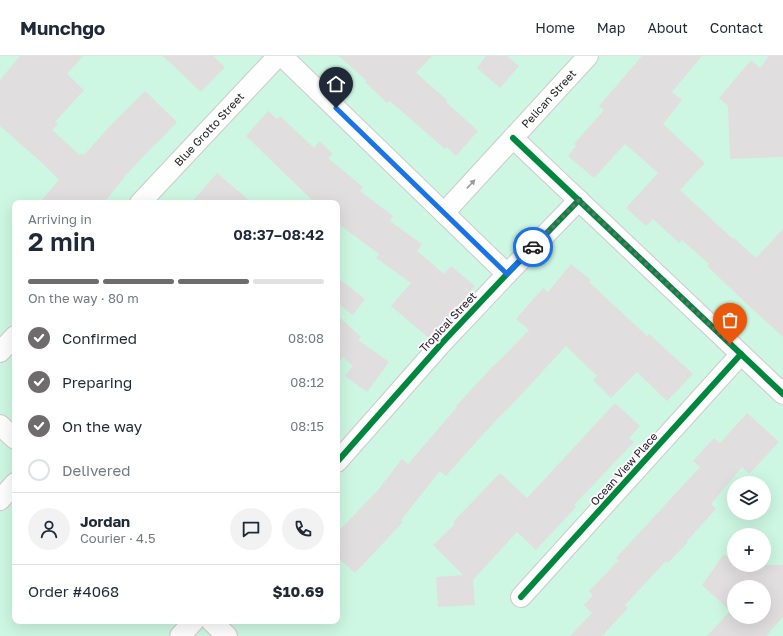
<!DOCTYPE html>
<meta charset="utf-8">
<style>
:root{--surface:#fff;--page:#f2f2f3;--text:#1f2937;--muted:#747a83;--line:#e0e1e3;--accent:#6f6c6e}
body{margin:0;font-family:"Golos Text",sans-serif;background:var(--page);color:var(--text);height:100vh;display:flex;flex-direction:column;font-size:15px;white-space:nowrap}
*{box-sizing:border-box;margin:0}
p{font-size:13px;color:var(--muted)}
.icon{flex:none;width:22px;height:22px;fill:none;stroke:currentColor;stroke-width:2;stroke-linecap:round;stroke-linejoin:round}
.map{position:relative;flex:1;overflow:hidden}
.side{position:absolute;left:12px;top:144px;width:328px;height:424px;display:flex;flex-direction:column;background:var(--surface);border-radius:8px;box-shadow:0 4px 16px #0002}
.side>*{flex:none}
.fabs{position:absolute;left:727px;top:420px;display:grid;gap:8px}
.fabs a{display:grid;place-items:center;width:44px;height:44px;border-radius:50%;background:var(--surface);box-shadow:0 4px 16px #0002;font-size:20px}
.pin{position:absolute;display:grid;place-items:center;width:34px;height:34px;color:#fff;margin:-41px -17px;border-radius:50% 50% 50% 0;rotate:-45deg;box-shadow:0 0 4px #0007}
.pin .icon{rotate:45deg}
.courier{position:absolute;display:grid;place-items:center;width:40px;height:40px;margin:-20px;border:3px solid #1a73e8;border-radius:50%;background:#fff;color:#222;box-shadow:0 1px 5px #0007}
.head em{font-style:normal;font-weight:600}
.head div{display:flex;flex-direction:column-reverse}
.head{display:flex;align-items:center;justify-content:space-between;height:68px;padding:0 16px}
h1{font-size:26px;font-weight:600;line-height:30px}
.bar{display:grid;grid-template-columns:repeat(4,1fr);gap:6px 4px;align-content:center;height:48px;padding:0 16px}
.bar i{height:5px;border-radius:3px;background:var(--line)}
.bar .on{background:var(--accent)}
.bar p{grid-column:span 4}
.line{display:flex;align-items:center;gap:10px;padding:0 16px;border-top:1px solid var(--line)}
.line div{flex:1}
.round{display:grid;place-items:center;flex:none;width:42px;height:42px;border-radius:21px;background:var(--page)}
ol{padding:0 16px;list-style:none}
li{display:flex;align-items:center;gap:12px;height:44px}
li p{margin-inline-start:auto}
li .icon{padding:4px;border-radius:50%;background:var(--accent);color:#fff;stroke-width:4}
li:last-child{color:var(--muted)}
li i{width:22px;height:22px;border:2px solid var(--line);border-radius:50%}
header{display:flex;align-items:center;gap:24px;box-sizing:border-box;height:56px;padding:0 20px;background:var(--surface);border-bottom:1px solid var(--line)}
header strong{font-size:19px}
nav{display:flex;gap:22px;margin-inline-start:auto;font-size:14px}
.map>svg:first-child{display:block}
</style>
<header>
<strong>Munchgo</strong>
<nav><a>Home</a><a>Map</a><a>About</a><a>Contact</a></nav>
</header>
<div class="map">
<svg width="783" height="580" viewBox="0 0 783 580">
<rect width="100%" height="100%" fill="#fbf8fb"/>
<path fill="#cdf7e2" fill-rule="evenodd" d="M0,0H783V580H0ZM15,147H337V565H15ZM734,427H764V457H734ZM734,479H764V509H734ZM734,531H764V561H734Z"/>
<g fill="#e1dee0" fill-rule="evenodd">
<path d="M20,0H83L67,18L84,34L55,66L58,68L52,74L80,99L81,97L84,99L112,68L145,35L177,66L155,89H154L126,119L104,147H39L59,124L40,105L0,70V24Z"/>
<path d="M163,0H213L225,11L201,36Z"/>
<path d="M339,0H432L416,17L447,44L446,46L478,75L456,100L447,91L445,93L390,45L387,47L365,26L367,25Z"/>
<path d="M486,0H507L519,10L500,32L477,12Z"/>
<path d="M642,0H702L672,36L682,44L663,68L705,107L680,134L733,183L734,182L756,202L783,173V281L748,249L707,210L709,208L682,184L679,187L653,163L646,170L626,152L658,117L625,88L594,122L568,100L576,90L574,88L604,54L599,50Z"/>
<path d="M769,0H783V101L730,103L728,50L719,42L751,4L760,12Z"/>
<path d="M268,55L277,63L280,60L314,92L320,85L333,98L328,102L363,131L360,135L393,160L390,165L422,188L417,195L444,218L451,210L475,230L430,283L391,250L411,227L376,202L379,198L337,167V147H315L246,80Z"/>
<path d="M217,117L252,147H191Z"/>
<path d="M571,208L591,224L589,226L647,280L649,278L693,318L667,345L637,316L611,342L593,324L597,320L566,290L507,354H506L477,385L446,420L440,415L401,464L403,466L355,517L337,501V477L374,438V439L402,403L408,408L457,351L456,350L495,308H496L529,274L516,263L543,232L548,236Z"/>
<path d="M337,221L365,243L353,259L337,247Z"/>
<path d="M337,259L361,281L358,284L389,306L367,336L345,320L353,310L343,301L337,308Z"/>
<path d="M615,347L640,370L629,382L634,386L574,449L576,451L536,494L517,476L473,524L475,549L438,551L436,521L463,519L433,489L455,468L453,466L500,417L527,442Z"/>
<path d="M747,357L779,386L749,418L742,411L711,448L716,453L687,485L688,486L668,507L666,505L625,549L628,552L602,580H570L592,557L584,549L593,539L589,535L619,504L616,502L700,411L693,405L714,382L720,387Z"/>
<path d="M724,498L734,506V509H783V561L766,580H707L730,555L702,529ZM734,531H764V561H734Z"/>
</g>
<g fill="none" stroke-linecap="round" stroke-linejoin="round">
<g stroke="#cdcbcd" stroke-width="22">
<g id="street">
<path d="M282,0L507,218"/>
<path d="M513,82L783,338"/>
<path id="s1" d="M140,147L278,0"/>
<path id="s2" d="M444,157L588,0"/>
<path d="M0,296L15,280"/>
<path d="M0,369L15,383"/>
<path d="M337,406L442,287L507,218L579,144"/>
<path d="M0,444L15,427"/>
<path d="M521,541L741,298"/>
<path d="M211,565L227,580"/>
<path d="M180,580L194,565"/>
</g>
</g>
<use href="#street" stroke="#fefefe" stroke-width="20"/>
<g stroke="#fcf7fc" stroke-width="8">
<g id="cycleway">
<path d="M513,82L783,338"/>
<path d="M337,406L442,287L507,218L579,144"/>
<path d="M521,541L741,298"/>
</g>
</g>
<use href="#cycleway" stroke="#00873e" stroke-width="6"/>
</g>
<defs><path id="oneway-solid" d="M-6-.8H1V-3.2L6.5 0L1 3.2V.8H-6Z"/></defs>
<use fill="#9b9b9b" href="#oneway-solid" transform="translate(471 128) rotate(-47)"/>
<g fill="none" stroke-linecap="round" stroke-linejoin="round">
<path stroke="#6f6c6e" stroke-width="4" stroke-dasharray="0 7.2" d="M533,191L579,144L730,288"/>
<path stroke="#1a73e8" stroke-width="5" d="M336,52L507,218L533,191"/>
</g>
<g text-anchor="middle" stroke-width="4" stroke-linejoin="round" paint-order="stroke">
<g font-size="11" fill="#232122" stroke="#fcf7fc">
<text dy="4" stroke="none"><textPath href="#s2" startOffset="155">Pelican Street</textPath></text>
<text dy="4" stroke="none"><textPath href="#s1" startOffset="101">Blue Grotto Street</textPath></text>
<text transform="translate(448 266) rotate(-47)" y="4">Tropical Street</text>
<text transform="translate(624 413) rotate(-48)" y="4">Ocean View Place</text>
</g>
</g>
</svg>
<div class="fabs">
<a><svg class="icon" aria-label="layers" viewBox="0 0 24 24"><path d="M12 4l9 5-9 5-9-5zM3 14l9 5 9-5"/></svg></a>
<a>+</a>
<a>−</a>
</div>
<div class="pin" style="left:730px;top:288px;background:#ea580c"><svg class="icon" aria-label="bag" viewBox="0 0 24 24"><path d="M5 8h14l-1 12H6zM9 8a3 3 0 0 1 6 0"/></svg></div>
<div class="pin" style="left:336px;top:52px;background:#1f2937"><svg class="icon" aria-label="home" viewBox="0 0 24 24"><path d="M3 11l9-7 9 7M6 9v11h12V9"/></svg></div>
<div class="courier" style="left:533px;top:191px"><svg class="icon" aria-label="car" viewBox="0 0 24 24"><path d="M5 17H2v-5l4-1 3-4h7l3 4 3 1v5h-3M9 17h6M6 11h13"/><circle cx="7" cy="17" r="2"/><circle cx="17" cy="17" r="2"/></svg></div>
<section class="side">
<div class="head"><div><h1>2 min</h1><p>Arriving in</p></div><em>08:37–08:42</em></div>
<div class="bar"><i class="on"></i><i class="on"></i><i class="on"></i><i></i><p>On the way · 80 m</p></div>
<ol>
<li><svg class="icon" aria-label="check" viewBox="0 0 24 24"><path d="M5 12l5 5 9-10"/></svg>Confirmed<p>08:08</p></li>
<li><svg class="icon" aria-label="check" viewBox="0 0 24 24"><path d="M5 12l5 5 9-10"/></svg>Preparing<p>08:12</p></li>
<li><svg class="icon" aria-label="check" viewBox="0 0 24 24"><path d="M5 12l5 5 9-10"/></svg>On the way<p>08:15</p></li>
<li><i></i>Delivered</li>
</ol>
<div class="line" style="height:72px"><a class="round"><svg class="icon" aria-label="person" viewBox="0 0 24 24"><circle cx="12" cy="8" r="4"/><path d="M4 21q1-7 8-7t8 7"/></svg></a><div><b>Jordan</b><p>Courier · 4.5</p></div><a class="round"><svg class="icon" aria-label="chat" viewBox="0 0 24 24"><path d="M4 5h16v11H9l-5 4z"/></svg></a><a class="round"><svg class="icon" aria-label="phone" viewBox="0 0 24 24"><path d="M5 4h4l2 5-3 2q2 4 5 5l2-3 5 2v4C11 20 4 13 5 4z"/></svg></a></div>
<div class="line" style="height:52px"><div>Order #4068</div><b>$10.69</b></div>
</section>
</div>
